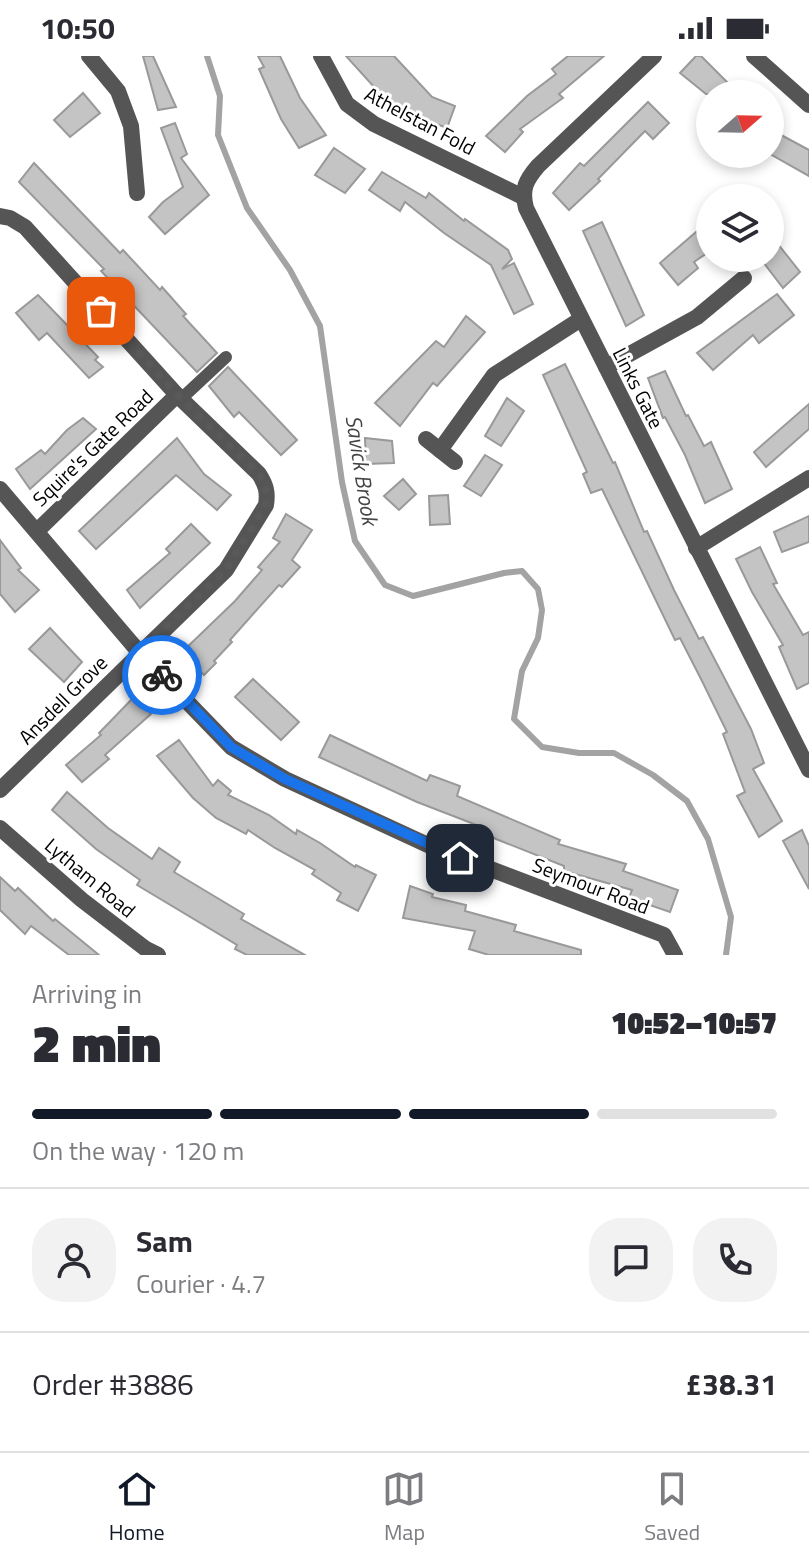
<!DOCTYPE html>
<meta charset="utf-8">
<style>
:root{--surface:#fff;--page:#f2f2f3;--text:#2b2b33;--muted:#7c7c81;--line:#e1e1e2;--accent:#111827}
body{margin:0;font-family:"Titillium Web",sans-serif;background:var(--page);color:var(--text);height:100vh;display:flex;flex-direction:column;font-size:30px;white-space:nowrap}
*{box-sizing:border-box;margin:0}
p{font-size:26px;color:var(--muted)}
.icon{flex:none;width:44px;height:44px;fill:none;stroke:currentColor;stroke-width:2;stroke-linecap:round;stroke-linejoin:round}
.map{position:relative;height:899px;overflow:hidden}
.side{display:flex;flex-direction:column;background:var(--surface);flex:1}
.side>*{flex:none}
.needle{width:52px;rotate:70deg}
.buttons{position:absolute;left:696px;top:24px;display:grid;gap:16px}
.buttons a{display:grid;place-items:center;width:88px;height:88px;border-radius:50%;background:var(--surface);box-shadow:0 4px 12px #0003;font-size:40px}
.pin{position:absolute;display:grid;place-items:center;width:68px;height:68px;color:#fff;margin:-34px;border-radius:16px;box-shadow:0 4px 12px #0006}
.courier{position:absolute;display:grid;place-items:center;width:80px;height:80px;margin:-40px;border:6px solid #1a73e8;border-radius:50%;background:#fff;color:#222;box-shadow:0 2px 10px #0007}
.overview em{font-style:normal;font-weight:800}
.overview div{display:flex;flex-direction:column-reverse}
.overview{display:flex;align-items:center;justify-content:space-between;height:136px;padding:0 32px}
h1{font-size:52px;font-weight:800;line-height:60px}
.bar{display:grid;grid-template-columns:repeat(4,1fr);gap:12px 8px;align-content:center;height:96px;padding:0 32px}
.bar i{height:10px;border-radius:6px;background:var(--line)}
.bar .on{background:var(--accent)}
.bar p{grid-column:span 4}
.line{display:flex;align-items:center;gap:20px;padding:0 32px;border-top:2px solid var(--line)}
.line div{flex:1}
.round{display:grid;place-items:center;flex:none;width:84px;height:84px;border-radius:32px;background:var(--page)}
.status{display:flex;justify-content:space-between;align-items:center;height:56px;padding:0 40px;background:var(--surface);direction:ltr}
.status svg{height:22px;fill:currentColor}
.menu{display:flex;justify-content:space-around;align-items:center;height:112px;border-top:2px solid var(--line);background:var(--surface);font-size:22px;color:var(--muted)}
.menu a{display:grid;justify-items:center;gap:4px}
.menu .on{color:var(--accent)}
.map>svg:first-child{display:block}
</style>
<div class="status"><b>10:50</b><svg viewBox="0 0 49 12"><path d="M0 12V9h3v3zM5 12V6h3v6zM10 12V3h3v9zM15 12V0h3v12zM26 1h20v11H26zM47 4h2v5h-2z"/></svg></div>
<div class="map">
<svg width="809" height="899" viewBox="0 0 809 899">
<rect width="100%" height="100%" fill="#fff"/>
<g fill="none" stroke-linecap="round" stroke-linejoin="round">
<path stroke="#a3a3a3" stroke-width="6" d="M207,0L220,40L218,79L247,152L290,214L320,270L342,426L355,485L385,529L413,540L504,517L522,515L538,533L542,554L538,582L522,615L514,663L542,691L579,697H614L653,719L687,745L708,783L731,861L726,899"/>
</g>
<g fill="#c4c4c4" stroke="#999" stroke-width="2">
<path d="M143,0H153L176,51L158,54Z"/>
<path d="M258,0H280L300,42L326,79L299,92L281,63L259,13L264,11Z"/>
<path d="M346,0H394L432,41L455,50L447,72L393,52Z"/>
<path d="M568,0H604L559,38L563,42L520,73L523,76L505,96L486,80L527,40L556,18L552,13Z"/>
<path d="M696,0H701L739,38H706L680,17Z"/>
<path d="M83,37L100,57L70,81L54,64Z"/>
<path d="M648,46L669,67L653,83L645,75L598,123L600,125L569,154L553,137L580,107L584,110Z"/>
<path d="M175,67L187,98L181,102L209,139L165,178L149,161L163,146L183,131L161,72Z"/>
<path d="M770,73L809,94V120L770,98Z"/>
<path d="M334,92L365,113L345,137L315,119Z"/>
<path d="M34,107L120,197L123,194L160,234L162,231L186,258L183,260L217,297L197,316L101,215L104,213L19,126Z"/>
<path d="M382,116L426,142L429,137L464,165L465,163L508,194L512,203L502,213L514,207L533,248L514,258L491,209L444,177L405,146L400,155L369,134Z"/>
<path d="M710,164V195L694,206L698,212L678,229L660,207Z"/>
<path d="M602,166L644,259L626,270L583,175Z"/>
<path d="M770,178L800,216L783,232L760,202H770Z"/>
<path d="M777,238L794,259L759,287L753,279L713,314L697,297Z"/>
<path d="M38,239L98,301L95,304L103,311L89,322L47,277L39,284L16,257Z"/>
<path d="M466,260L485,276L437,330L433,327L400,370L375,347L436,285L444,291Z"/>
<path d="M565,308L613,407L615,406L644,476L647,475L674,534L699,583L703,581L751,673L764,707L753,713L782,765L759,781L737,740L745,736L723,678L727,676L701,623L680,582L675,584L602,433L591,437L583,418L587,416L543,319Z"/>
<path d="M228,311L297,384L281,399L239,356L234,361L209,330Z"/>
<path d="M665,315L686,360L688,359L704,390L711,386L732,433L705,447L685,399L665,361L663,362L648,322Z"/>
<path d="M507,342L524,355L501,390L485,380Z"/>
<path d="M809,348V373L766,411L754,396Z"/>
<path d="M83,362L96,373L30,433L16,413L41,394L45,398L67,374Z"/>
<path d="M177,382L204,418L231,439L217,454L176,419L96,493L79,475Z"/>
<path d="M365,382L392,385L394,407L366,408Z"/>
<path d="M485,399L502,409L481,440L464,430Z"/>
<path d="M403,423L416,438L399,454L384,440Z"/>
<path d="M448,439L450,468L430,469L429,440Z"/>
<path d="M286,458L312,474L292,504L300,511L282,531L279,529L230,584L232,586L214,605L216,607L204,619L182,596L235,545L262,514L258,511L280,486L273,482Z"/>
<path d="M809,460V486L782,496L774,476Z"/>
<path d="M191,468L210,487L140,552L127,534L170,497L166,493Z"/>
<path d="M0,484L21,512L18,514L39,534L15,556L0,538Z"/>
<path d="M760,491L777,527L773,528L803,579L809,576V627L797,633L779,591L783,589L752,536L736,503Z"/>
<path d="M50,572L82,606L64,626L29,593Z"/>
<path d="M253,623L299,666L281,684L235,641Z"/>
<path d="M134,641L151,658L105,699L109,703L82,726L66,709L101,679L99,677Z"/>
<path d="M330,679L427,725L430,719L460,730L457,740L560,784L558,788L626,808L623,815L678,834L670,856L629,842L632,834L564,815V810L496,783L472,771L474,768L417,746L319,701Z"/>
<path d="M179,684L213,730L218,724L231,735L228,739L269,759L296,778L297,774L320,787L355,811L356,809L376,819L358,855L337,844L341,837L312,818L315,814L275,792L248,774L246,778L216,762L193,742L157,700Z"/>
<path d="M67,736L108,772L152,803L159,792L180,806L174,816L244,858L241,863L305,899H247L235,893L237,889L137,829L140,824L96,793L52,754Z"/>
<path d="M802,774L809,790V833L783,785Z"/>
<path d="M0,821L15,835L18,832L53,865L55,863L99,899H69L31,870L25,878L0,854Z"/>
<path d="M410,830L433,838L432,841L466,849L465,855L516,869L514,875L581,894V899H489L469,893L475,875L403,862Z"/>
</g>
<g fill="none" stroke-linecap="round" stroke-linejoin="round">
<path stroke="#555" stroke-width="12" d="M181,343L226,301"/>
<g stroke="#555" stroke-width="16">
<path d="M89,0L118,35L131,70L137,137"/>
<path d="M321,0L347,48L374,68L523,141"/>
<path d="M654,0L538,110C526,124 521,133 526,152L809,714"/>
<path d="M754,0L809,49"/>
<path d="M0,160L10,162L25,171L177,339L259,418C266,429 268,436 266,449L226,514L0,734"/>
<path d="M606,311L697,261L744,222"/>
<path d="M426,383L455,406"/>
<path d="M440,394L494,319L581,263"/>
<path d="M0,433L139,596L231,691L285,723L430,790L664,879L675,899"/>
<path d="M37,475L177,339"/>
<path d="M696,492L809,422"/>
<path d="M0,772L82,844L146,893L158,899"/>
</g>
</g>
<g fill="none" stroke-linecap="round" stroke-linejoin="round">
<path stroke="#595959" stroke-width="8" stroke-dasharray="0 14.4" d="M101,255L181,343L259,418L266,429V449L235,499L226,514L139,596L162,619"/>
<path stroke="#1a73e8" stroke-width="10" d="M162,619L231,691L285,723L460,802"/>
</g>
<g text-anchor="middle" stroke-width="6" stroke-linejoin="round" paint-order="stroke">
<g font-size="20" fill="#000" stroke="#fff">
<text transform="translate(420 65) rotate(28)" y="7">Athelstan Fold</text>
<text transform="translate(638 332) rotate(63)" y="7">Links Gate</text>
<text transform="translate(93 392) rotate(-44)" y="7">Squire's Gate Road</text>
<text transform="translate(63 644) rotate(-45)" y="7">Ansdell Grove</text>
<text transform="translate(90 822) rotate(40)" y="7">Lytham Road</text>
<text transform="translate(591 830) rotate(21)" y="7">Seymour Road</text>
</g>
<g font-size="22" font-style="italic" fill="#444" stroke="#fff">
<text transform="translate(362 414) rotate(81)" y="8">Savick Brook</text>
</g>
</g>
</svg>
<div class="buttons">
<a><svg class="needle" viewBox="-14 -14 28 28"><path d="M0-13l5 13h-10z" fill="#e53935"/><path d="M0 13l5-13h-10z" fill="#7c7c81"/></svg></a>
<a><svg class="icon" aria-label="layers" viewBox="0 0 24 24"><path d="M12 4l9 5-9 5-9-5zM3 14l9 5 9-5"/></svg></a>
</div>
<div class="pin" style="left:101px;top:255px;background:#ea580c"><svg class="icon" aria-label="bag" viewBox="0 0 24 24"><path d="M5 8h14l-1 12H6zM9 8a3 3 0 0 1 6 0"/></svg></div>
<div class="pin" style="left:460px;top:802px;background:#1f2937"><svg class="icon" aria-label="home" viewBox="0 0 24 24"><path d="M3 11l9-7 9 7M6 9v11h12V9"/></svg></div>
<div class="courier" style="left:162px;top:619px"><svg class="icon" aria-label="bike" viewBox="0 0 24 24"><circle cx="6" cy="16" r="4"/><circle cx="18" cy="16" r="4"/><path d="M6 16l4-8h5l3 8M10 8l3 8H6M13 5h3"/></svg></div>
</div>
<section class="side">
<div class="overview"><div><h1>2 min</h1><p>Arriving in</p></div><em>10:52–10:57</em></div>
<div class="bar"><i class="on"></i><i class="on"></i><i class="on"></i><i></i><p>On the way · 120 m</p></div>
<div class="line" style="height:144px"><a class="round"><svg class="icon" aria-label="person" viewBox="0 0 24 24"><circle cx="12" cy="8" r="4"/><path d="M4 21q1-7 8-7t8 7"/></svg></a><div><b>Sam</b><p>Courier · 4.7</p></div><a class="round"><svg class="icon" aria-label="chat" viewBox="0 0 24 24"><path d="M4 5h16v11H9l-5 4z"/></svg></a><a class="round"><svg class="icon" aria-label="phone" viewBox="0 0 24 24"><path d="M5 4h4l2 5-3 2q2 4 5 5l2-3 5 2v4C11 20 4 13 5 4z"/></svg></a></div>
<div class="line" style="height:104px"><div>Order #3886</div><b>£38.31</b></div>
</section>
<nav class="menu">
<a class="on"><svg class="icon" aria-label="home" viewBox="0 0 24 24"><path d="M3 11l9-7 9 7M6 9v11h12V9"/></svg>Home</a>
<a><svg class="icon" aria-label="map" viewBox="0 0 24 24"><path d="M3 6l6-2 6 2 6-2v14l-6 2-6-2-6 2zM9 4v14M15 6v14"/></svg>Map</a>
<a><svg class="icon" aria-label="saved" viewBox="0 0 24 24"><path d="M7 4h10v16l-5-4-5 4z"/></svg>Saved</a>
</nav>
